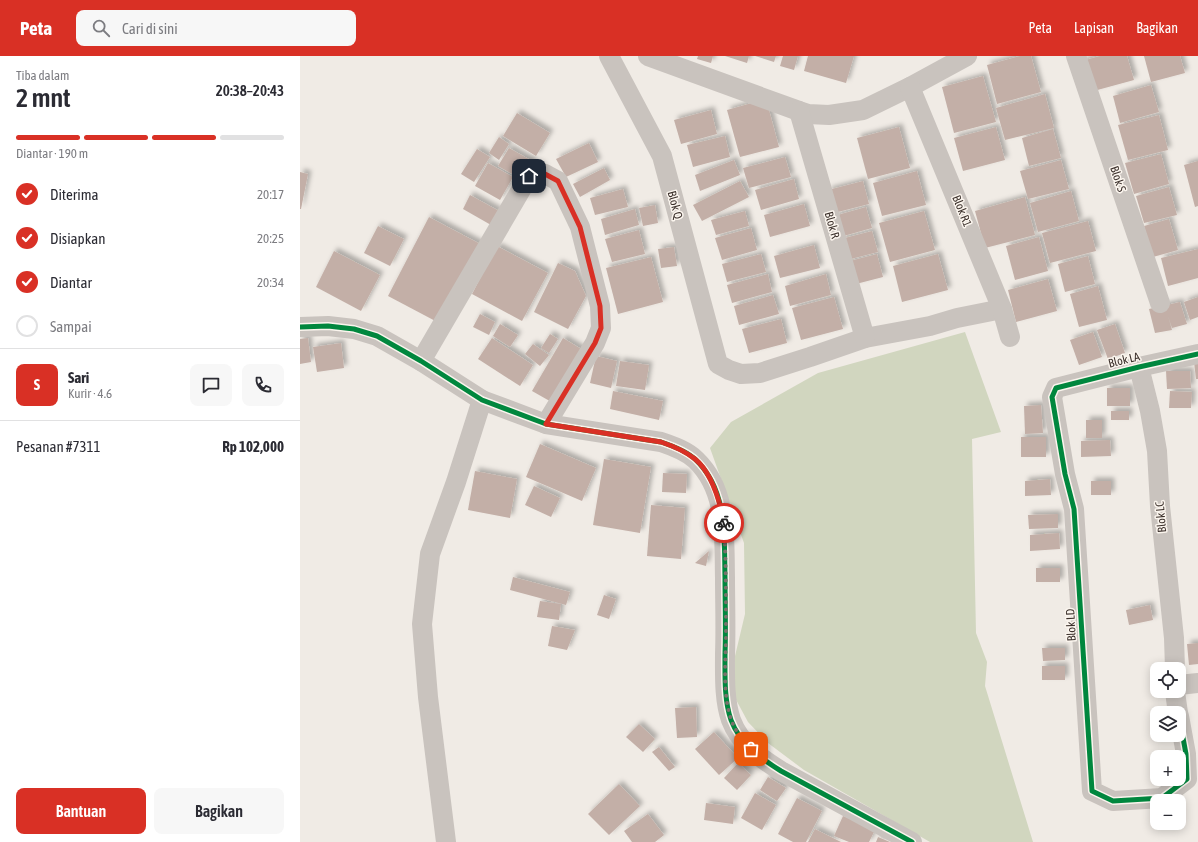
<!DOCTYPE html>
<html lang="id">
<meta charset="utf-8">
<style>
:root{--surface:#fff;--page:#f7f7f7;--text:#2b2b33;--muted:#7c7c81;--line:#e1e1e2;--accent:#d93025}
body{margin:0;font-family:"Asap Condensed",sans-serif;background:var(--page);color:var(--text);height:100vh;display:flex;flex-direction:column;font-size:15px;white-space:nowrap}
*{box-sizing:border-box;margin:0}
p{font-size:13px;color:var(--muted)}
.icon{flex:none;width:22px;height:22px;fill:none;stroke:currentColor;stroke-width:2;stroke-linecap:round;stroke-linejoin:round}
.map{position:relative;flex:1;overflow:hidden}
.details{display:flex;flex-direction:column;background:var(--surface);width:300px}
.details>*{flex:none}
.tools{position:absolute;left:850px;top:606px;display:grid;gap:8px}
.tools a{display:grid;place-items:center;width:36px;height:36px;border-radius:8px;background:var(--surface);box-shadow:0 2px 10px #0003;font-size:20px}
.pin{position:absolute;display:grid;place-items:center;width:34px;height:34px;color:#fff;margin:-17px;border-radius:8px;box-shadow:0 2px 6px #0006}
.courier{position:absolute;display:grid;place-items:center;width:40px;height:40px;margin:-20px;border:3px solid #d93025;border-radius:50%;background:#fff;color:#222;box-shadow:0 1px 5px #0007}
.overview em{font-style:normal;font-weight:600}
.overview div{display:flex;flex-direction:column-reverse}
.overview{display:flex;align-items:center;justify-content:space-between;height:68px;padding:0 16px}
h1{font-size:26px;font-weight:600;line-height:30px}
.bar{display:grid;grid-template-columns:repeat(4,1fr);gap:6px 4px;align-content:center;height:48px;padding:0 16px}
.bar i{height:5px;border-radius:3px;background:var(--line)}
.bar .selected{background:var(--accent)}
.bar p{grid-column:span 4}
.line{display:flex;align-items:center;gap:10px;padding:0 16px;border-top:1px solid var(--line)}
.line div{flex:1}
.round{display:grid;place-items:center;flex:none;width:42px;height:42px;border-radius:8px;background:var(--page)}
ol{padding:0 16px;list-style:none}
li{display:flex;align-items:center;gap:12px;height:44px}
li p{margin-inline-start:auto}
li .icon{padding:4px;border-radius:50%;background:var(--accent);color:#fff;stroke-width:4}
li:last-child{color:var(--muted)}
li i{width:22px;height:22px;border:2px solid var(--line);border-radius:50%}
.cta{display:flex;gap:8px;margin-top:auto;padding:8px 16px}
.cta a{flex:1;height:46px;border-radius:8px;background:var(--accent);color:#fff;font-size:16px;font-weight:600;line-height:46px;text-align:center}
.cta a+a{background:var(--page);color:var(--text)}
header{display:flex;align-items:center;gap:24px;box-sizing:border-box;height:56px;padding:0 20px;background:var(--accent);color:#fff}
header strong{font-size:19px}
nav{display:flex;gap:22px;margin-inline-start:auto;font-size:14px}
.search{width:280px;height:36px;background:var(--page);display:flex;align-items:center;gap:10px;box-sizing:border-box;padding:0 14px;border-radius:8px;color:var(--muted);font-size:15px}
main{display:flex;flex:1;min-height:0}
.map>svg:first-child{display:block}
</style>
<header>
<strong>Peta</strong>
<div class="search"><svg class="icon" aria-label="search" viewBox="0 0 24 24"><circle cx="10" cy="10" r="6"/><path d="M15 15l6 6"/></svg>Cari di sini</div>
<nav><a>Peta</a><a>Lapisan</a><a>Bagikan</a></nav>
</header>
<main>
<section class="details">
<div class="overview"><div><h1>2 mnt</h1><p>Tiba dalam</p></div><em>20:38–20:43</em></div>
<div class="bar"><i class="selected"></i><i class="selected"></i><i class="selected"></i><i></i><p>Diantar · 190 m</p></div>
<ol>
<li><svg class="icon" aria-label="check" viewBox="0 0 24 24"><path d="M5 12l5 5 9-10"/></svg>Diterima<p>20:17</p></li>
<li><svg class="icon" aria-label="check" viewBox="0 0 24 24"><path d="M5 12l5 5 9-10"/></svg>Disiapkan<p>20:25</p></li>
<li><svg class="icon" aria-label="check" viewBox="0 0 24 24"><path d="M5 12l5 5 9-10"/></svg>Diantar<p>20:34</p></li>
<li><i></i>Sampai</li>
</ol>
<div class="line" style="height:72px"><b class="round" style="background:var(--accent);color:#fff">S</b><div><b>Sari</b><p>Kurir · 4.6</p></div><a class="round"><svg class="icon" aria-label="chat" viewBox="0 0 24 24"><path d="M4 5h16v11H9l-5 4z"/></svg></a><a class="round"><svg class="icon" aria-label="phone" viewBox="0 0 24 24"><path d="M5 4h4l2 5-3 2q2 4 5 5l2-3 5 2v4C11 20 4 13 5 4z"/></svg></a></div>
<div class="line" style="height:52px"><div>Pesanan #7311</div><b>Rp 102,000</b></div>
<div class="cta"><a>Bantuan</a><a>Bagikan</a></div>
</section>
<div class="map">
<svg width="898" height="786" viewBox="0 0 898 786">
<defs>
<filter id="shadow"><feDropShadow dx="3.5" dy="-3.5" stdDeviation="2" flood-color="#0004"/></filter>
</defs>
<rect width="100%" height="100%" fill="#f0ebe5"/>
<path fill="#d1d6bf" d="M665,276L701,376L672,383L676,577L687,606L685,630L733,786H630L504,714L468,687L448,666L434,640L435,600L445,558L444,487L410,392L431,366L518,317Z"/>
<g fill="#c3afa7" filter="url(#shadow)">
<path d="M398,0H413L411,7L397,3Z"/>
<path d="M425,0H449L447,7Z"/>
<path d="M455,0H476L474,6Z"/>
<path d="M483,0H498L494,14L480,10Z"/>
<path d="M508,0H554L546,27L504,15Z"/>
<path d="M720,0H731L741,36L697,48L687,9Z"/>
<path d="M800,0H827L834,24L790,36L782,5Z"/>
<path d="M844,0H880L885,17L851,26Z"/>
<path d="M683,20L696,66L654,77L642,31Z"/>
<path d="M851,29L859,56L820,67L813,40Z"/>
<path d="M745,38L754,72L705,84L696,52Z"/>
<path d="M466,43L479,91L440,101L427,54Z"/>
<path d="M411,54L417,78L381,88L374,64Z"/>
<path d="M217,57L250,77L236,100L203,80Z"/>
<path d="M859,59L868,94L828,104L818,69Z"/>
<path d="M599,71L610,112L568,123L557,82Z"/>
<path d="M696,71L705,104L663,115L654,82Z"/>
<path d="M753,73L761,102L729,110L722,82Z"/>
<path d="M425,80L430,101L393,111L387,89Z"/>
<path d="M199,81L209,88L199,104L189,97Z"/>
<path d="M289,87L298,106L266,121L256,103Z"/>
<path d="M209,92L234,106L223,124L198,110Z"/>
<path d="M177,93L190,101L174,126L161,118Z"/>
<path d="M861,98L869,128L834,138L825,107Z"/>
<path d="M485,101L491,121L449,132L443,112Z"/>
<path d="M434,104L440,119L400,135L395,119Z"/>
<path d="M761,104L769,133L728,143L720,115Z"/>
<path d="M898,105V150L895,151L884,109Z"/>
<path d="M188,107L213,121L200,144L175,130Z"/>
<path d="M304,112L310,124L280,141L273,128Z"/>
<path d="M617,115L626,149L582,160L573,127Z"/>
<path d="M0,116L8,118L1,153H0Z"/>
<path d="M494,123L499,143L461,154L455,134Z"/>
<path d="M440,125L449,141L402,165L393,149Z"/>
<path d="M563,125L569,148L534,157L528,134Z"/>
<path d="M869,131L877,159L844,167L836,140Z"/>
<path d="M323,133L328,151L295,159L290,142Z"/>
<path d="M771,135L779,165L738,176L730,147Z"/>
<path d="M170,139L199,155L191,169L163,153Z"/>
<path d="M725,141L735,179L685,192L675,155Z"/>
<path d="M504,148L510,170L470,181L464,159Z"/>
<path d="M355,149L358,167L343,170L339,152Z"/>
<path d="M566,151L572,172L540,181L534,160Z"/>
<path d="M335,153L339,169L305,179L301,163Z"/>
<path d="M445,155L449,170L416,179L411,164Z"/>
<path d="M624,155L635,194L590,206L579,167Z"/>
<path d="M129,161L182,189L141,268L88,240Z"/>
<path d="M869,163L878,194L853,201L844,170Z"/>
<path d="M788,165L796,195L750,207L742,177Z"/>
<path d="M78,170L104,183L90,210L64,197Z"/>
<path d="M451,172L457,194L422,204L415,182Z"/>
<path d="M339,174L345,198L312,206L305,183Z"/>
<path d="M572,175L578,196L547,204L541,183Z"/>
<path d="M739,181L748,215L715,224L706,190Z"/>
<path d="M514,189L520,212L480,222L474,200Z"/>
<path d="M197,190L248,217L222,265L172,238Z"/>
<path d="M374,191L377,210L361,212L358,193Z"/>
<path d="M898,193V222L868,230L861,202Z"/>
<path d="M34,195L80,219L61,255L16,231Z"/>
<path d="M461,198L466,216L427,226L422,208Z"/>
<path d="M577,198L583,221L552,229L546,206Z"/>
<path d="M638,198L648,234L602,246L593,210Z"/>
<path d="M788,200L795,228L765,236L758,208Z"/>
<path d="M351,201L363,246L318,258L306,212Z"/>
<path d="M258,207L275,215L286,240L268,273L234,256Z"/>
<path d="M468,218L472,236L432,247L427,229Z"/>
<path d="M526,218L531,239L490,250L485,230Z"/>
<path d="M748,223L757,255L716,266L708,234Z"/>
<path d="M798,230L807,264L779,271L770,238Z"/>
<path d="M473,239L479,258L439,269L434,250Z"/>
<path d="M534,241L543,273L501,284L492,252Z"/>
<path d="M898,241V261L890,264L884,246Z"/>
<path d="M880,246L887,268L872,272L868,260L872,274L855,277L849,253Z"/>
<path d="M180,258L195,266L189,279L173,271Z"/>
<path d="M481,263L487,287L449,297L442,273Z"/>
<path d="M200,268L218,279L210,291L193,280Z"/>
<path d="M815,268L825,297L808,303L797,274Z"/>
<path d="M793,276L802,301L779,309L770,284Z"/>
<path d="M250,278L258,283L249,297L241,292Z"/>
<path d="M8,282L11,306L0,308V283Z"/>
<path d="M192,282L233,309L220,330L178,303Z"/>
<path d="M263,282L286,296L255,348L232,335Z"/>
<path d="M41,287L44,312L17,316L13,291Z"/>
<path d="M233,288L249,299L240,310L225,298Z"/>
<path d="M296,300L317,305L311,332L290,327Z"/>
<path d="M320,305L349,309L345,334L316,330Z"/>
<path d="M894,306H898V323H896Z"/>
<path d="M866,315H890L891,332L867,333Z"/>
<rect x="807" y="332" width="23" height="18"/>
<path d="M313,335L363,345L359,364L310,353Z"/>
<path d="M870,335L892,336L891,352H869Z"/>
<path d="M741,349L743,377L725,378L724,350Z"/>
<rect x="811" y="355" width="18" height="9"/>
<rect x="786" y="364" width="16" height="18"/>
<rect x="721" y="381" width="25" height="20"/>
<path d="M810,384L811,400L781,401V385Z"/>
<path d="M240,388L296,412L282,445L226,421Z"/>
<path d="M304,403L351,411L340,477L293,469Z"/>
<path d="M175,415L217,423L210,462L168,454Z"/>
<path d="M363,417L387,418L386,437L362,436Z"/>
<path d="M750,423L751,439L725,440V425Z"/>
<rect x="791" y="425" width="20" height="14"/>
<path d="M234,430L260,442L251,461L225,449Z"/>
<path d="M351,449L385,452L381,503L347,500Z"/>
<path d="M758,458V472L729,473L728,459Z"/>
<path d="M759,477L760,493L730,495V479Z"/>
<path d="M409,495L406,510L395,507Z"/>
<rect x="736" y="512" width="24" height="14"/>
<path d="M213,521L270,536L266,549L210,534Z"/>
<path d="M304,539L316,543L309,563L297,559Z"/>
<path d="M240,545L261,548L259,564L237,561Z"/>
<path d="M850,549L853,564L829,569L826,554Z"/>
<path d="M252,570L275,574L267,594L248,590Z"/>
<path d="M898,587V608L889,609L887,588Z"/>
<path d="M742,592H765V604L743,605Z"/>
<rect x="742" y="610" width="23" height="14"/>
<path d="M396,651L397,681L377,682L375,652Z"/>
<path d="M339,668L355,683L343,696L326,681Z"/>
<path d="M414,676L438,702L419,719L395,693Z"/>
<path d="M359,691L375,711L369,715L352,696Z"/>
<path d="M438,707L451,719L437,734L424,722Z"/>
<path d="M468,721L486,732L477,745L460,734Z"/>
<path d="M319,728L340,750L309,779L288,758Z"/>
<path d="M455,737L476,749L462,774L441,762Z"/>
<path d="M497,742L522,755L506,786H493L478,778Z"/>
<path d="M406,747L435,751L433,768L404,764Z"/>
<path d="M348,758L364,779L355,786H332L324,775Z"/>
<path d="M543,760L575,774L569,786H549L534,780Z"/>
<path d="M515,773L541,786H508Z"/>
<path d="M578,781L590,786H576Z"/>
</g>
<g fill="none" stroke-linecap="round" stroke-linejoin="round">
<g stroke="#c9c3be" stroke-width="20">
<path d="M309,0L362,100L418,308L429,314L441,318L460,317L510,301L565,282L630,270L657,262L702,253"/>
<path d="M348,0L499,55L508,58L529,59L563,54L610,31L667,0"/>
<path d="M776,0L860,247"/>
<path d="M610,31L702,253L710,281"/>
<path d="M499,55L565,282"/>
<path d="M0,271L28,270L54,273L77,280L121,305L182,344L246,368L361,386C373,390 387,395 396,404C428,435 424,481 425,522C425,547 426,572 425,598C425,619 424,644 431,664C440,688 460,702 481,715L612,786"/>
<path d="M121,305L229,120L237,118H245L258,125L280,171L300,250L301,272L295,287L246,368"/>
<path d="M839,311L850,355L857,395L860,450L874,582L875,613"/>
<path d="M879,629L898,627"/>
<path d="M875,635L876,643L878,657"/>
<path d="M879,660L886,698L887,723L862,742L813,745L792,735L774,453L765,418L752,341L756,332L839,311L898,298"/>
<path d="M146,786L128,641L122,568L130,498L156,426L182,344"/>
</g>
<g stroke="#fbf5ee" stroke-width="8">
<g id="cycleway">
<path d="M0,271L28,270L54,273L77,280L121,305L182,344L246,368L361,386C373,390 387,395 396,404C428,435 424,481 425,522C425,547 426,572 425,598C425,619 424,644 431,664C440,688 460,702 481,715L612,786"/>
<path d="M879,660L886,698L887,723L862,742L813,745L792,735L774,453L765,418L752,341L756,332L839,311L898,298"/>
</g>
</g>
<use href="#cycleway" stroke="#00873e" stroke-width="5"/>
</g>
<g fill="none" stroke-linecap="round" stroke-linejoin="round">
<path stroke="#7a716c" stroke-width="4" stroke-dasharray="0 7.2" d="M424,467C426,503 426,541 426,577C426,605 422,636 431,663C435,675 443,685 451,693"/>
<path stroke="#d93025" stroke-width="5" d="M229,120L237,118H245L258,125L280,171L300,250L301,272L295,287L246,368L361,386C373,390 385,395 395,403C412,417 420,446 424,467"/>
</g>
<g text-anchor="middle" stroke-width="3" stroke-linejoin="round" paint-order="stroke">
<g font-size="12" fill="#3b302b" stroke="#fbf5ee">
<text transform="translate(818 123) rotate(71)" y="4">Blok S</text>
<text transform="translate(375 149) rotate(75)" y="4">Blok Q</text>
<text transform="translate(662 155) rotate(68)" y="4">Blok R1</text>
<text transform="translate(532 169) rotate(74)" y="4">Blok R</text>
<text transform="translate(824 304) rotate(-14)" y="4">Blok LA</text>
<text transform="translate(861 461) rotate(-95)" y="4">Blok LC</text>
<text transform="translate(771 569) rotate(-93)" y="4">Blok LD</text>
</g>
</g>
</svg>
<div class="tools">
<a><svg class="icon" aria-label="locate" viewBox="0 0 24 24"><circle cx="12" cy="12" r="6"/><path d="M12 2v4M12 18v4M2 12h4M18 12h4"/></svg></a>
<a><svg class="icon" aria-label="layers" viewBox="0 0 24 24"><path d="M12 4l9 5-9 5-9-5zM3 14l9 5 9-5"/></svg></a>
<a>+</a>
<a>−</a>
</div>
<div class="pin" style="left:451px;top:693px;background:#ea580c"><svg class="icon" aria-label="bag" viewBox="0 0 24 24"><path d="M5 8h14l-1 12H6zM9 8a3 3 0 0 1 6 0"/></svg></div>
<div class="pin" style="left:229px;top:120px;background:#1f2937"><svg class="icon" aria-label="home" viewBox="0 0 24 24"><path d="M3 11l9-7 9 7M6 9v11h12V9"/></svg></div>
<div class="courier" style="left:424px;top:467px"><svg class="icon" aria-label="bike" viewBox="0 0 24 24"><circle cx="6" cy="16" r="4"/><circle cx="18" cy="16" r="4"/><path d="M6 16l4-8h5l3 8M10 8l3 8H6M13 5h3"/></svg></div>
</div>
</main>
